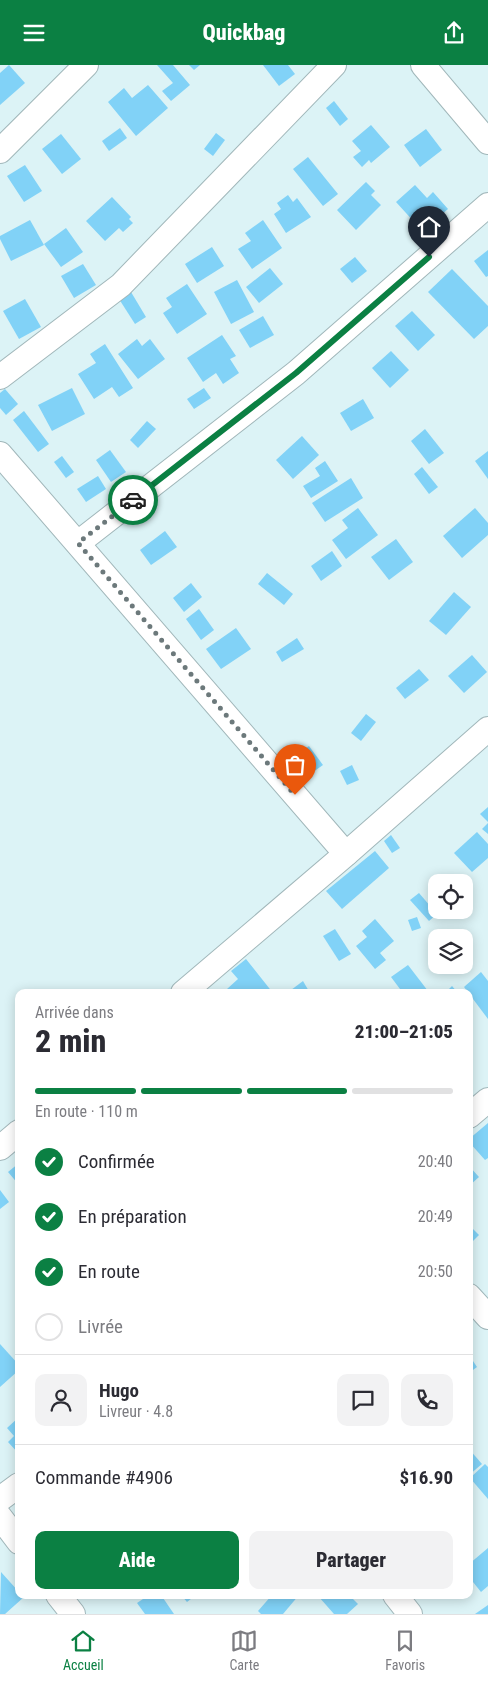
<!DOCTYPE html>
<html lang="fr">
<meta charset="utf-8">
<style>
:root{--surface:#fff;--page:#f2f2f3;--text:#2b2b33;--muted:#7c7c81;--line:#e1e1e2;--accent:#0b8043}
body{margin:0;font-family:"Roboto Condensed",sans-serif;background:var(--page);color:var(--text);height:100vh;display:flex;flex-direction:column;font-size:19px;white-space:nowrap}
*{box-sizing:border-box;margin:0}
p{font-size:16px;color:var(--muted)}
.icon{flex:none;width:28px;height:28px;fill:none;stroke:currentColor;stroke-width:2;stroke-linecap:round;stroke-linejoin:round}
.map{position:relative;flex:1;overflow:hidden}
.panel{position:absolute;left:15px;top:924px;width:458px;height:610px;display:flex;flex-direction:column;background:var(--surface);border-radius:10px;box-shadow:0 2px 12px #0003}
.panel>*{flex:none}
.buttons{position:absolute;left:428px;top:809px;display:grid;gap:10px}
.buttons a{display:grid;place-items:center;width:45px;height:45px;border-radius:10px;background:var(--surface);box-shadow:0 2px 12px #0003;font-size:25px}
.pin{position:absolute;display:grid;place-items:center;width:42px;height:42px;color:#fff;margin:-51px -21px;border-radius:50% 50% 50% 0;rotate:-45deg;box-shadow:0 0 5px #0007}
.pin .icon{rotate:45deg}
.courier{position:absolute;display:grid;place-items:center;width:50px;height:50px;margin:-25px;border:4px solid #0b8043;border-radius:50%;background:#fff;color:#222;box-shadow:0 1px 6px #0007}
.overview em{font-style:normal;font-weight:800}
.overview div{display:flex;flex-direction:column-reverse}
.overview{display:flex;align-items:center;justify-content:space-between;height:85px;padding:0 20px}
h1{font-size:32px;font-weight:800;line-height:38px}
.bar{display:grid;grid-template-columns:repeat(4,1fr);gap:8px 5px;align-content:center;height:60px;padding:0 20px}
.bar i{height:6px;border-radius:4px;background:var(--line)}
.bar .current{background:var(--accent)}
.bar p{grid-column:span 4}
.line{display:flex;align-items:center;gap:12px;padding:0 20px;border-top:1px solid var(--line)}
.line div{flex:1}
.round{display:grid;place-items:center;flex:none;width:52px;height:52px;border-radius:10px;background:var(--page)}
ol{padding:0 20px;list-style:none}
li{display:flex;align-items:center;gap:15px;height:55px}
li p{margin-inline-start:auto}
li .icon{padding:5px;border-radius:50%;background:var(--accent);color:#fff;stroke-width:4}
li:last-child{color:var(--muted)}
li i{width:28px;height:28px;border:2px solid var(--line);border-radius:50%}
.button{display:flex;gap:10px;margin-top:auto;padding:10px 20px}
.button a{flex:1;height:58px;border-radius:10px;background:var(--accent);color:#fff;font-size:20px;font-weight:800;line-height:58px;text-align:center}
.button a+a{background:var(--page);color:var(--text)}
header{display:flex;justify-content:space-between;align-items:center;height:65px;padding:0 20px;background:var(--accent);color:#fff;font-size:22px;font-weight:800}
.menu{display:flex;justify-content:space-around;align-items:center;height:70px;border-top:1px solid var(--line);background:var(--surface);font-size:14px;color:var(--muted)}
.menu a{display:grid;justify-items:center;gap:2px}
.menu .current{color:var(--accent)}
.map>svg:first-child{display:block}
</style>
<header><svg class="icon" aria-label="menu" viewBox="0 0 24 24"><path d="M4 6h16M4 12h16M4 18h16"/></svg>Quickbag<svg class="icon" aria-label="share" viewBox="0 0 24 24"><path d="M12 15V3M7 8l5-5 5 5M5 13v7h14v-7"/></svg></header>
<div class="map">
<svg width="488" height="1549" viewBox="0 0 488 1549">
<rect width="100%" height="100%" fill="#dcf3f6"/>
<g fill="#81d2f7">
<path d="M9,0L25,18L0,40V8Z"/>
<path d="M157,0H173L190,20L171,36L162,26L173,18Z"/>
<path d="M189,0H200L194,5Z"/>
<path d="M263,0H288L295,9L279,21Z"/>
<path d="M148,20L168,43L136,71L108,37L124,23L132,33Z"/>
<path d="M334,36L348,54L340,61L326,43Z"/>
<path d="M371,60L390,82L371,98L369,95L362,102L353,92L361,86L352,76Z"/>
<path d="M120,63L127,73L109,86L102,76Z"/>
<path d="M426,64L442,85L420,102L404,80Z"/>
<path d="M216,68L225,75L213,91L204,84Z"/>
<path d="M61,69L81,94L62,109L42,84Z"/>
<path d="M308,92L338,129L323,141L293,104Z"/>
<path d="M25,100L42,126L24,137L7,111Z"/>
<path d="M366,117L375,126L371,130L381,140L356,165L337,145Z"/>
<path d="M415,120L427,133L433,127L448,144L441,150L444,154L426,170L396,137Z"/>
<path d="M288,130L293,137L297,133L311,152L286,168L274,149L281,144L277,138Z"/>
<path d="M112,132L131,152L129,154L133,158L123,167L119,163L105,176L86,156Z"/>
<path d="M30,155L44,180L11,196L0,174V171Z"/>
<path d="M263,155L282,183L252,204L238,184L251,176L245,168Z"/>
<path d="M66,163L83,187L61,202L44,179Z"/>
<path d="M212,182L224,201L197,218L185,199Z"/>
<path d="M488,185V211L486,212L474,196Z"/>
<path d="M355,192L367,206L352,218L340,204Z"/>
<path d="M83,199L96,220L74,233L61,211Z"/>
<path d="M270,203L283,219L259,238L246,222Z"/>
<path d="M452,204L488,241V261L474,274L428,227Z"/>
<path d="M237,215L254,247L231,259L214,227Z"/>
<path d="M187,219L207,249L177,269L163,248L172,242L166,233Z"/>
<path d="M131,227L146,252L135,259L119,234Z"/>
<path d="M25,234L41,262L19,274L3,246Z"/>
<path d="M412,246L435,270L418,286L395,261Z"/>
<path d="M263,251L274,270L250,283L239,265Z"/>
<path d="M222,270L236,291L230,294L239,308L223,319L216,308L203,317L187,293Z"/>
<path d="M137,274L142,281L150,274L165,294L138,314L118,289Z"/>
<path d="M105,279L133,323L119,332L112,322L94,334L78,309L96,298L90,289Z"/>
<path d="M391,286L409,305L390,323L372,303Z"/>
<path d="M72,323L85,349L52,366L38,340Z"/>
<path d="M204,323L211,333L194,344L187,334Z"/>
<path d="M5,324L18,339L6,350L0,343V328Z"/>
<path d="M363,334L374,353L351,366L340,348Z"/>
<path d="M24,346L49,379L38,387L13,355Z"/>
<path d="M147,356L156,364L138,383L130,375Z"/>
<path d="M425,364L444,388L429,399L411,376Z"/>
<path d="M302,371L319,390L293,414L276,395Z"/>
<path d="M110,385L126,407L111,417L96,395Z"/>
<path d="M488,386V414L475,396Z"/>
<path d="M62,391L74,407L66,413L54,397Z"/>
<path d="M325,396L338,416L311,433L303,421L320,411L315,403Z"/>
<path d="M422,402L438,422L429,429L414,409Z"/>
<path d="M98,411L106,424L86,437L77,424Z"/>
<path d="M351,413L363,433L325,457L312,438Z"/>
<path d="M358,443L378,470L346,494L332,475L348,463L342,455Z"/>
<path d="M475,443L488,458V470L462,493L443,471Z"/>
<path d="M165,466L177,482L151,500L140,485Z"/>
<path d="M396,474L413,497L389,515L371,492Z"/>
<path d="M332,486L342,501L321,516L311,501Z"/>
<path d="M267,508L293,529L284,540L258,519Z"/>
<path d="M191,518L202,532L184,547L173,533Z"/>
<path d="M454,527L471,542L446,570L429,556Z"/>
<path d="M199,544L214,565L201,575L186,554Z"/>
<path d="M236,563L251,584L221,604L206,584Z"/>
<path d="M297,573L304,584L282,597L276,587Z"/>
<path d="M472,590L487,607L464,628L448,611Z"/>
<path d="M419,604L429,615L405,634L396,623Z"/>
<path d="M366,649L376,657L361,676L351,668Z"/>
<path d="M309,681L323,700L306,712L292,693Z"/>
<path d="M352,700L359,715L347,720L340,706Z"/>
<path d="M488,742V757L480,749Z"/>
<path d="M488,758V769L482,764Z"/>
<path d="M477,767L488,779V793L472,807L454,788Z"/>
<path d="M391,770L400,783L392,788L384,776Z"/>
<path d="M375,786L389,803L342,844L326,826Z"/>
<path d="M419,828L437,849L429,856L410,835Z"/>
<path d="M417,852L421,863L412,866L408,855Z"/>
<path d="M375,854L394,876L380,888L386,895L375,904L356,881L367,872L362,866Z"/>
<path d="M335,864L351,889L339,896L323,871Z"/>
<path d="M246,894L273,928H230L227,924L238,914L231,906Z"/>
<path d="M408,900L428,926L426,928H403L391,912Z"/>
<path d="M481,907L488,916V954L464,922Z"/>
<path d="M303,916L310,928H287Z"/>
<path d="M452,921L458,928H445Z"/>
<path d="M488,1058V1093L485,1095L469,1077V1074Z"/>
<path d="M19,1098V1120L8,1107Z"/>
<path d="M469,1101L479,1112L469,1121Z"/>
<path d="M0,1125L9,1137L0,1144Z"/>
<path d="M469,1160L479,1170L469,1180Z"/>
<path d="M0,1279L19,1300V1305L0,1322Z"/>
<path d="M469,1290L477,1302L469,1308Z"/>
<path d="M19,1352V1389L8,1377L14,1371L7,1363Z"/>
<path d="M469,1384L482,1399L469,1410Z"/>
<path d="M485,1399L488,1402V1434L470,1413Z"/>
<path d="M488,1483V1521L481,1527L469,1512V1499Z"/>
<path d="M1,1507L19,1527V1530H21L24,1532L5,1549H0Z"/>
<path d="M149,1530H161L174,1549H145L137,1538Z"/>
<path d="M181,1530H196L187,1537Z"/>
<path d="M272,1530H299L283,1549H261L258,1546Z"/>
<path d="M321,1530H349L358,1539L347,1549H334L319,1532Z"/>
<path d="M488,1540V1549H475Z"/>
</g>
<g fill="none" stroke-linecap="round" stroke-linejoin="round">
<g stroke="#a1b7ba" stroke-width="26">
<g id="minor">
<path d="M423,0L488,77"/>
<path d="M0,86L86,0"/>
<path d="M0,312L121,220L334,0"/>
<path d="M0,389L346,789"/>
<path d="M78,478L296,308L488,140"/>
<path d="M183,928L346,789L488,664"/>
<path d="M469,1051L488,1035"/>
<path d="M0,1083L19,1067"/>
<path d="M469,1231L488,1252"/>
<path d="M0,1434L19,1420"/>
<path d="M0,1452L19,1477"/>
<path d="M58,1530L73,1549"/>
<path d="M395,1530L410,1549"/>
</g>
</g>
<use href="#minor" stroke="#fff" stroke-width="24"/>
</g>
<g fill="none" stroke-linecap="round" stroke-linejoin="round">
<path stroke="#6c797b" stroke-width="5" stroke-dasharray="0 9" d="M133,435L78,478L295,730"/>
<path stroke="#0b8043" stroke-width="6" d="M133,435L296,308L429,192"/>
</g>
</svg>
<div class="buttons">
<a><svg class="icon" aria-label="locate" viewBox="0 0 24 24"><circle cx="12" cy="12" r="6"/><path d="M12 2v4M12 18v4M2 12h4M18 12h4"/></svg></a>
<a><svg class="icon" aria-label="layers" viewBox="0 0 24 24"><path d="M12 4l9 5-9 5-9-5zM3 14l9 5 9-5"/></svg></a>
</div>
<div class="pin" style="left:295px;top:730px;background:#ea580c"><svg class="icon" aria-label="bag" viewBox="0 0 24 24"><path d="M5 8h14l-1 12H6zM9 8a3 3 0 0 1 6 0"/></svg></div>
<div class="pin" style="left:429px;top:192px;background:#1f2937"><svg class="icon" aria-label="home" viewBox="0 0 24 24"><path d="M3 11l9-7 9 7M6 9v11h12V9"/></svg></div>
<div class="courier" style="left:133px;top:435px"><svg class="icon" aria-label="car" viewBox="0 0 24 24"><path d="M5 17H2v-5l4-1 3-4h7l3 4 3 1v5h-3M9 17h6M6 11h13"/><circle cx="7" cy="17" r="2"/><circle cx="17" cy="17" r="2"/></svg></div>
<section class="panel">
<div class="overview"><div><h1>2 min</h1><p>Arrivée dans</p></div><em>21:00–21:05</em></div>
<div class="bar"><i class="current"></i><i class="current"></i><i class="current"></i><i></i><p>En route · 110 m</p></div>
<ol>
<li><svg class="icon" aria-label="check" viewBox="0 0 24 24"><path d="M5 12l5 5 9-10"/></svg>Confirmée<p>20:40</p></li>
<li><svg class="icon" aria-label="check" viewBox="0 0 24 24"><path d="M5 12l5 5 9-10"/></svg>En préparation<p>20:49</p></li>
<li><svg class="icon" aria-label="check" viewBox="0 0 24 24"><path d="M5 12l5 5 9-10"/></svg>En route<p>20:50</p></li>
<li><i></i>Livrée</li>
</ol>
<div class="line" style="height:90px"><a class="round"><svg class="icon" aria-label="person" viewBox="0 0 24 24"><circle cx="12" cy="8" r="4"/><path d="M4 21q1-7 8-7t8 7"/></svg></a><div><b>Hugo</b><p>Livreur · 4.8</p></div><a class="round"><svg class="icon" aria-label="chat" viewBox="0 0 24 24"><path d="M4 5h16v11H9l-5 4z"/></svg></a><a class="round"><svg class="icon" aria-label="phone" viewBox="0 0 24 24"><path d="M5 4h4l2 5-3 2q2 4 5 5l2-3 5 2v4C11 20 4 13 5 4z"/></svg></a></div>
<div class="line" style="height:65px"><div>Commande #4906</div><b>$16.90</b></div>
<div class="button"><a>Aide</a><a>Partager</a></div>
</section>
</div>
<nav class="menu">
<a class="current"><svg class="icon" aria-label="home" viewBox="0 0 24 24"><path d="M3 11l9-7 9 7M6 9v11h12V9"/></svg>Accueil</a>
<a><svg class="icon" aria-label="map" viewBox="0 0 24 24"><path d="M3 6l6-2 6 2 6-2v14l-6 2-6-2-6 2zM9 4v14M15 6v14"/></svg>Carte</a>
<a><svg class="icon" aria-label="saved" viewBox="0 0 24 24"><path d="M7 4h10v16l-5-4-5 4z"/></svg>Favoris</a>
</nav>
